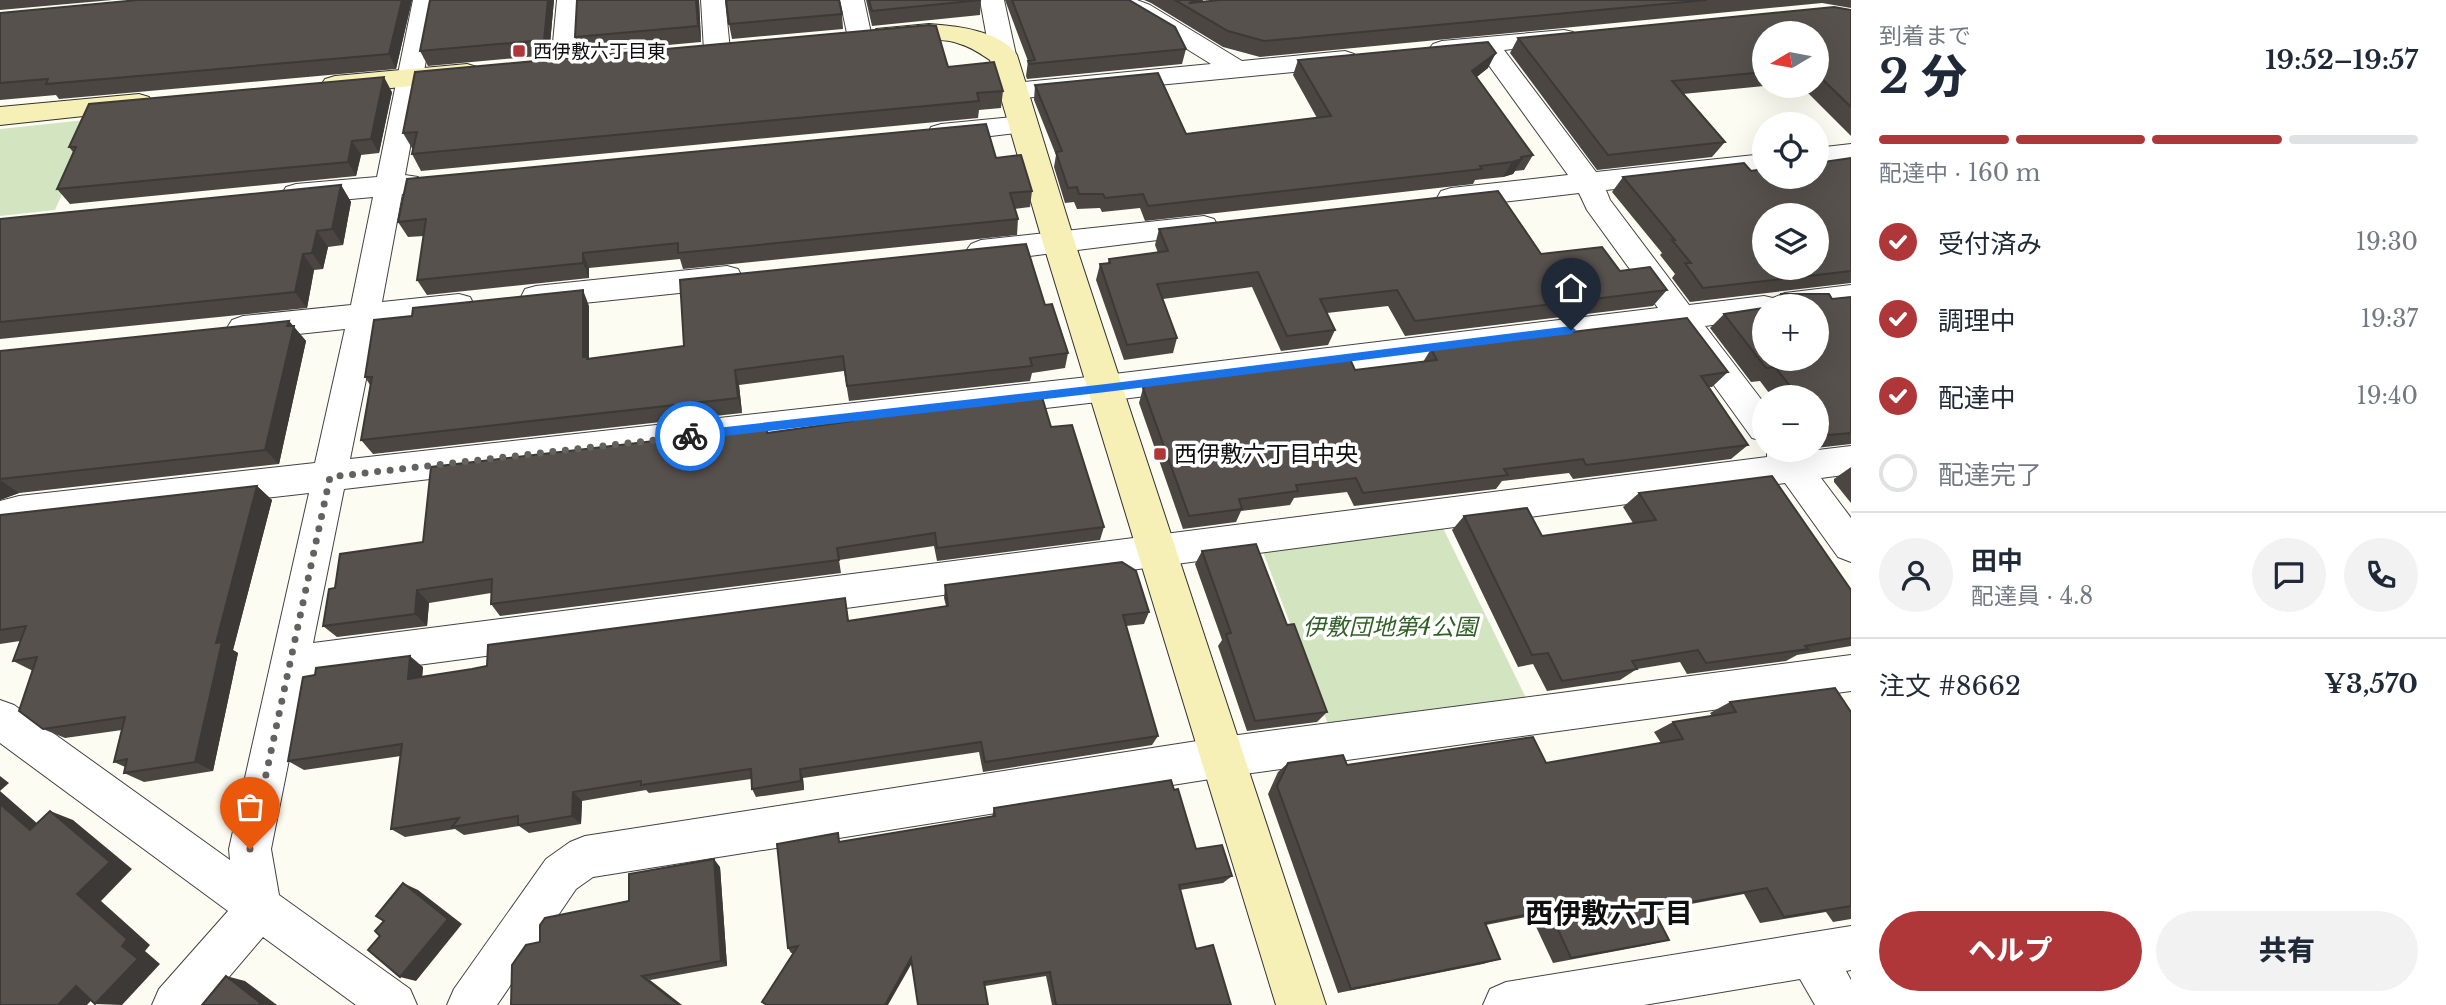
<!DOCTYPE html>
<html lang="ja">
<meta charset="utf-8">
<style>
:root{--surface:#fff;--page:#f2f2f3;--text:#1f2937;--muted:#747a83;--line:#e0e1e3;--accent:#af373a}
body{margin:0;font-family:"Libre Baskerville","Noto Sans JP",serif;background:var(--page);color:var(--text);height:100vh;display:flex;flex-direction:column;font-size:26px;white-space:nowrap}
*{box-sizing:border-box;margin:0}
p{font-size:23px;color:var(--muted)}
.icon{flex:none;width:38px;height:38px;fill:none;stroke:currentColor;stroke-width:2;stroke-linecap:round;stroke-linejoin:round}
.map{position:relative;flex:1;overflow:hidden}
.panel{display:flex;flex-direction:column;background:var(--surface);width:595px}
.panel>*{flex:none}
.needle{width:46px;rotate:260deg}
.tools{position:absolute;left:1752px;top:21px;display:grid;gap:14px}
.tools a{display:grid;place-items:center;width:77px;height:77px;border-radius:50%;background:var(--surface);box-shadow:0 7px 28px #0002;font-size:35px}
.pin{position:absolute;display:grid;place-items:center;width:60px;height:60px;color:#fff;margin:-72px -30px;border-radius:50% 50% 50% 0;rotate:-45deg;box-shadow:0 0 7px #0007}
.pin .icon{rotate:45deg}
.courier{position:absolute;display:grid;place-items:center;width:70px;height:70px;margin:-35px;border:5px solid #1a73e8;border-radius:50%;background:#fff;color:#222;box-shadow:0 2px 9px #0007}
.overview em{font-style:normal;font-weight:800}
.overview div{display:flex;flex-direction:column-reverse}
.overview{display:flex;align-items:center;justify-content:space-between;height:119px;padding:0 28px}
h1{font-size:46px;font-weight:800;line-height:52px}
.bar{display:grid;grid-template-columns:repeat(4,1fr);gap:10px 7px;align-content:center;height:84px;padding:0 28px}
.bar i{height:9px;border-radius:5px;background:var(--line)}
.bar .active{background:var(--accent)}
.bar p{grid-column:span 4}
.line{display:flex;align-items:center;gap:18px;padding:0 28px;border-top:2px solid var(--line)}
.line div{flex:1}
.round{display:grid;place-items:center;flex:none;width:74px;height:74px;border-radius:37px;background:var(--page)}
ol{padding:0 28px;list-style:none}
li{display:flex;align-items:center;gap:21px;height:77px}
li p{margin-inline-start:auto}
li .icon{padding:7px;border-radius:50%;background:var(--accent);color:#fff;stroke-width:4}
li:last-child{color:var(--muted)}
li i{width:38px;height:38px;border:4px solid var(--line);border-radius:50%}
.cta{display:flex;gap:14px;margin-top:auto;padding:14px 28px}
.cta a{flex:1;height:80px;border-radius:42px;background:var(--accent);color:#fff;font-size:28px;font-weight:800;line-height:80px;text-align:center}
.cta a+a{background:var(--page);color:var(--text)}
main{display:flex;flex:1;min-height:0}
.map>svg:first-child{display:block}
</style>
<main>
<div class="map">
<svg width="1851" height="1005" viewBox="0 0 1851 1005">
<rect width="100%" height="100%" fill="#fdfcf3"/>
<g fill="#d2e5c0">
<path d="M95,119L55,210L0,216V129Z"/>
<path d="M1443,528L1527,700L1330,729L1263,552Z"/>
</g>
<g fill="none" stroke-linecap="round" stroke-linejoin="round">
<g stroke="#424242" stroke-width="2">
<g id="street">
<path d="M413,0H437L405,175L418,177L422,184L418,191L402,194L382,302L459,294L470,297L474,305L470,313L459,316L377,325L350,459L1106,375L1658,308L1587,210L1579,193L1451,208L1441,205L1437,198L1441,191L1451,188L1568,175L1480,53L1442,57L1433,54L1429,49L1433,44L1442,41L1564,30L1573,32L1576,37L1573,42L1504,50L1596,172L1764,154V172L1606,190L1610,200L1689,305L1764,296L1773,298L1785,293L1851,285V307L1816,312V306H1764V318L1705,326L1764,403V441L1752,438L1674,330L1106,401L344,489L313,643L1767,457V450H1799L1801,452L1851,446V474L1821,478L1851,518V562L1838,557L1785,483L305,680L271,849L279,895L410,989L417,1005H356L263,937L205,1005H152L159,989L228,911L0,743V700L14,705L230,860L229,849L309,493L19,526L0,531V501L19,496L315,463L345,329L243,340L232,336L227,328L232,320L243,316L351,305L373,197L296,204L286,201L282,194L286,187L296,184L377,177Z"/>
<path d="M557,0H581L577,64L573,70L564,72L555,70L551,64Z"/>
<path d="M701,0H725L730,50L726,55L717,58L708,55L704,50Z"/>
<path d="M840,0H864L872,38L869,43L860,45L851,43L848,38Z"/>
<path d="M980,0H1004L1016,55L1012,60L1003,63L994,60L990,55Z"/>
<path d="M1104,0H1137L1150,5L1242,61L1345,51L1354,54L1358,59L1354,64L1345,67L1014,99L1005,97L1001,91L1005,85L1014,83L1211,64L1132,15L1108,5Z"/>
<path d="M1024,116L1033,119L1037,125L1033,131L941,142L931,139L928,133L931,127L941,124Z"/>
<path d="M1851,144V162L1816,166V148Z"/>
<path d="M1204,216L1214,219L1218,226L1214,233L981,262L971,258L966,251L971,244L981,240Z"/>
<path d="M727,266L738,269L742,277L738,285L727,288L536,308L525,305L521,297L525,289L536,286Z"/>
<path d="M1851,655V691L1223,777L593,877L576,889L497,1005H447L454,989L546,859L570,842L585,836L1223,737Z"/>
<path d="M1851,926V970L1846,971L1851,980V1005H1815L1800,979L1644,1005H1483L1490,989L1506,982Z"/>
</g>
</g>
<g stroke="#313131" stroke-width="2">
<g id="secondary">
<path d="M929,24C956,26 1000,30 1017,55L1075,243L1326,1005H1276L1043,243L990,60C981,54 971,47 960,44C934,34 903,47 876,41L872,35L876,29Z"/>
<path d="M467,64L477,67L481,73L477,79L335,94L325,91L321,85L325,79L335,76Z"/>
<path d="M139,94L149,97L153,103L149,109L0,125V107Z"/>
</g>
</g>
<use href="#street" fill="#fff" fill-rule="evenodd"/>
<use href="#secondary" fill="#f6f0b6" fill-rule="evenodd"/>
</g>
<g fill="#4b4642">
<path d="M0,0H112L0,10Z"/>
<path d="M138,0H412L396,69L59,99L56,95L0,100V13Z"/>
<path d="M430,0H554L549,55L428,66L420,51Z"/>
<path d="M699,0L701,42L580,53L575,37Z"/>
<path d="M866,0H981L980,15L872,26Z"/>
<path d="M1005,0H1129L1186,49L1182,64L1027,79L1026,76L1028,61Z"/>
<path d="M1144,0H1203L1202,2L1220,0H1851V8L1822,3L1260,57L1223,47L1151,3Z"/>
<path d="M1851,10V136L1801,86H1816V33H1764V86L1683,94L1725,142L1712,157L1597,170L1510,53L1518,38Z"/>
<path d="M842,14L843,29L732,39L729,24Z"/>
<path d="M1298,60L1488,68L1477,77L1533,155L1524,170L1515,171L1513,174L1503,177L1475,180L1473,184L1145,221L1140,208L1102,212L1100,208L1077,209L1074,202L1065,203L1054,167L1056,155L1034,100L1035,85L1186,134L1317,118L1293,75Z"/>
<path d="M948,67L1003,91L1001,108L979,110L978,118L421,171L412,154L413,150L403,133Z"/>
<path d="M392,92L379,153L361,155L356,176L70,204L57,189L73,152L69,147Z"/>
<path d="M996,158L1032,191L1030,207L1015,209L1018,219L1017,235L683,269L680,259L589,268V278L427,295L417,280L424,236L408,237L398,222Z"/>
<path d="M1851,158V283L1690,302L1672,278L1675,274L1660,255L1662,253L1612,192L1623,177L1751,171Z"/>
<path d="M341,185L351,202L343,245L328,247L323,269L314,270L307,308L0,339V219Z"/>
<path d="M1159,229L1541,254L1620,271L1667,290L1653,306L1405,336L1388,306L1327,313L1335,330L1328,345L1281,351L1252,287L1163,299L1177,338L1173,353L1124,360L1096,280L1100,264L1108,263L1109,259L1158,253L1155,245Z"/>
<path d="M1781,294L1832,299L1851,297V444L1816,448V397H1772L1760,381L1751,382L1710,328L1724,314L1816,306H1769Z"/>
<path d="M1045,305L1068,353L1065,368L1032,373L1030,381L849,401L844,371L739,385L742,413L373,454L361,440L370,385L365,377L412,316L589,306V359Z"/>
<path d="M289,321L306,341L279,464L19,493L0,500V351Z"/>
<path d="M1431,349L1728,372L1712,387H1709L1748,445L1731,459L1573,479L1569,473L1502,481L1496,489L1354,506L1347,492L1294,498L1290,505L1241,511L1236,522L1183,529L1139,403L1143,388L1355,370L1423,362Z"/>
<path d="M1051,427L1104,527L1100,540L937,561L934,546L839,560L841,573L500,616L491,604V593L429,603L427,626L337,637L323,626L335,588L423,542L767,428L768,433Z"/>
<path d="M1851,467V503L1834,482V479Z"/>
<path d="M257,486L272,500L233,650L238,653L213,771L144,782L124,773L125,767L114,762L122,730L65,738L43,729L33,671L13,661L20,641L0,644V515Z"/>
<path d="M1639,493L1851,590V646L1797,655L1786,661L1687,674L1680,662L1637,669L1620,680L1547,691L1533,664L1518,667L1452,530L1464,516L1542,536L1633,523L1623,507Z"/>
<path d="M1202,551L1327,712L1317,722L1247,731L1218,646L1222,640L1195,564Z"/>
<path d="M945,585L1149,612L1144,624L1126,626L1158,736L1152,745L983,772L979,752L803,778L804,790L756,797L752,789L751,779L649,793L646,790L582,801L581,824L529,833L519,826L464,835L455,829L405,837L391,829L401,756L304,770L288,761L315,675L423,667L422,677L848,621L946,606L944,598Z"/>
<path d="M1730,702L1851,712V919L1833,922L1826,912L1760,923L1744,894L1654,911L1669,940L1648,945L1553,963L1531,916L1486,925L1500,959L1483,964L1338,993L1268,794L1278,772L1288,763L1347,765L1546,763L1661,743L1654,732L1673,722L1712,716L1710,713Z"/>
<path d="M1174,790L1196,849L1232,876L1223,883L1180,890L1196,949L1231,1005H1052L1046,976L985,986L912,963L791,953L788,948L840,842L992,817L994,808Z"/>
<path d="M720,867L727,966L650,980L540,942L629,901Z"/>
</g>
<g fill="#3d3936">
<path d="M402,0H412L396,69L389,54Z"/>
<path d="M548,0H554L549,55L544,40Z"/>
<path d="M696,0H699L701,42L698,26Z"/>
<path d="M1192,0H1203L1193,11L1190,3Z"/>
<path d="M1496,53L1488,68L1464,86L1472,71Z"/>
<path d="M384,77L392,92L379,153L371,139Z"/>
<path d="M352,141L361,155L356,176L348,162Z"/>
<path d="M1522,159L1513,174L1503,177L1512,162Z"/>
<path d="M341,185L351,202L343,245L332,229Z"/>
<path d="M317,231L328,247L323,269L312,253Z"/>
<path d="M583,253L589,268V278L583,263Z"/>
<path d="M303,254L314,270L307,308L295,292Z"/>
<path d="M583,290L589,306V362L583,357Z"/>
<path d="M289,321L306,341L279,464L265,450Z"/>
<path d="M735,370L739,385L742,413L738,398Z"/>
<path d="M0,480L19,493L0,500Z"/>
<path d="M257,486L272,500L233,650L238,653L213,771L195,762L216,643Z"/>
<path d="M417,590L429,603L427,626L415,614Z"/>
<path d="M410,656L423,667L421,690L408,679Z"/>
<path d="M800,769L803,778L804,790L801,781Z"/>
<path d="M0,776L9,783L0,791L54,838L30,830L0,804Z"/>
<path d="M573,792L582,801L581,824L572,816Z"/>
<path d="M50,811L73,820L132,869L101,901L150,945L145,951L160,964L122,1005L95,1004L122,946L77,894Z"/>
<path d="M714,859L720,867L727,966L721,961Z"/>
<path d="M403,883L418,890L462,924L416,981L400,977Z"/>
<path d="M911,958L912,963L888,1005H885Z"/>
<path d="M226,976L245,981L277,1005H263Z"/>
<path d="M642,976L650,980L682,1005H679Z"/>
<path d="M76,986L101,990L87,1005H58Z"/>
</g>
<g fill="#57514d" stroke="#3d3936" stroke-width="2" fill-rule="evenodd">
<path d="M138,0H402L389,54L46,84L48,79L0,83V13Z"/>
<path d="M430,0H548L544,40L420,51Z"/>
<path d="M577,0H696L698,26L575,37Z"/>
<path d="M726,0H839L842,14L729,24Z"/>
<path d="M869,0H981L872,11Z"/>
<path d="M1012,0H1129L1175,27L1186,49L1029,64L1028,61L1035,60Z"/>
<path d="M1175,0H1192L1190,3L1220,0H1707L1264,41L1228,31Z"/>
<path d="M1834,7L1851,10V107L1816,73V33H1764V72L1672,81L1725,142L1608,155L1518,38Z"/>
<path d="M929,25L936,26L948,67L994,62L1003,91L977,93L979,101L412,154L417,132L403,133L415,72Z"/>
<path d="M1488,42L1496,53L1472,71L1533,155L1521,157L1522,159L1512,162L1480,166L1482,169L1148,206L1143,194L1105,198L1103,194H1079L1077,187L1068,188L1056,152L1062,151L1035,85L1158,73L1186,134L1331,116L1298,60Z"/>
<path d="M384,77L371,139L352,141L348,162L57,189L76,147H69L89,104Z"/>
<path d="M986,124L996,158L1021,155L1032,191L1010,193L1018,219L678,253V243L583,253V263L417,280L426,219L398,222L407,179Z"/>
<path d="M1851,158V271L1703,288L1685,263H1691L1672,240H1675L1623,177L1744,163L1751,171L1764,169V177H1816V163ZM1764,215H1816V268H1764Z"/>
<path d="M341,185L332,229L317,231L312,253L303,254L295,292L0,322V219Z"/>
<path d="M1498,191L1541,254L1602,247L1620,271L1650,267L1667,290L1415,321L1397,290L1320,299L1335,330L1287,336L1258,272L1157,284L1177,338L1127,345L1100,264L1110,263L1109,259L1168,251L1159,229Z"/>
<path d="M1026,244L1045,305L1052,304L1068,353L1030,358L1032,366L847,386L843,356L735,370L738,398L361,440L372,377H365L374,320L412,316L413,308L583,290V357H587V359L684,346L680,280Z"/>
<path d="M1781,294H1829L1832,299L1851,297V433L1828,435L1816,420V397H1799L1775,367L1766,368L1724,314L1764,308V359H1816V306H1779Z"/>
<path d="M1687,318L1728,372L1701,376L1748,445L1586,465L1583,459L1504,469L1508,475L1363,493L1356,478L1296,485L1298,491L1239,499L1242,509L1189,516L1143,388L1146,385L1350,359L1355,370L1437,360L1431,349Z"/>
<path d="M289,321L287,326H294L265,450L0,479V351Z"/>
<path d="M1042,397L1051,427L1072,425L1104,527L937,548L935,533L837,548L839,560L491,604L492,579L417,590L415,614L323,626L329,589L335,588L340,554L423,542L431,467L767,428V433L853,421V418Z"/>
<path d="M1772,476L1851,590V638L1805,646L1808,649L1706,663L1698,650L1632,661L1637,669L1562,681L1548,653L1532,655L1464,516L1527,508L1542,536L1656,520L1639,493Z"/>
<path d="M257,486L216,643L222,642L195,762L124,773L127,759L114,762L125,717L43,729L19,711L37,657L13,661L26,626L0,630V515Z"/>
<path d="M1256,544L1287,625L1294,624L1327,712L1255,721L1226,634L1231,633L1202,551Z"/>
<path d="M1122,562L1136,571L1149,612L1123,615L1158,736L985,762L981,742L800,769L801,781L752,789L751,769L641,785V781L573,792L572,816L518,825V816L452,827L459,818L391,829L402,744L288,761L303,677L315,675L316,668L410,656L408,679L472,669L487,666L488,645L845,598L848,621L948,606L945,585Z"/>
<path d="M1835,688L1851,712V906L1784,917L1767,888L1653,909L1669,940L1571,958L1549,910L1485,923L1500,959L1351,989L1277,786L1288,763L1343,755L1347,765L1533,737L1546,763L1683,739L1673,722L1736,712L1730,702Z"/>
<path d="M1171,780L1174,790L1178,789L1196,849L1222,845L1232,876L1179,885L1196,949L1213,945L1231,1005H1056L1050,972L984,982L988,1005H918L911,958L885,1005H767L762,1002L798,946L788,948L777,844L838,833L839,842L995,816L994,808Z"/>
<path d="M0,804L30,830L50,811L110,862L77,894L127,939L122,946L138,959L95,1004L76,986L58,1005H0Z"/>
<path d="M714,859L721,961L642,976L679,1005H511L512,965L526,945L540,942V925L545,918L629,901V874Z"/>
<path d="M403,883L448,919L400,977L368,950L380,936L375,931L384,921L376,916Z"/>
<path d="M226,976L263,1005H202Z"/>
</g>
<path fill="#1a73e8" d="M1571,326L1576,330L1571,334L1106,392L690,440L684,436L690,431L1106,384Z"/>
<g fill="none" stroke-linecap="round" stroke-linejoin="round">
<path stroke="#62625f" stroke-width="7" stroke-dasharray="0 12.6" d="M250,849L330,477L690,436"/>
</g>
<g fill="#af373a" stroke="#fff" stroke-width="2.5">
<rect x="512" y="44" width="14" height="14" rx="3.5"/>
<rect x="1153" y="447" width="14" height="14" rx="3.5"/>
</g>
<g text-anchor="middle" stroke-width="7" stroke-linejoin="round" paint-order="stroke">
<g font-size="19" fill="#0f0f0f" stroke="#fff" text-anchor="start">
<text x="533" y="58">西伊敷六丁目東</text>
</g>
<g font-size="23" fill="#0f0f0f" stroke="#fff" text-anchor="start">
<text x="1174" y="462">西伊敷六丁目中央</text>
</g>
<g font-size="23" font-style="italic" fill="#316027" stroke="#fff">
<text x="1390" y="635">伊敷団地第4公園</text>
</g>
<g font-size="28" font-weight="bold" fill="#0f0f0f" stroke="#fff">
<text x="1609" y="923">西伊敷六丁目</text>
</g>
</g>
</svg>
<div class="tools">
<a><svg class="needle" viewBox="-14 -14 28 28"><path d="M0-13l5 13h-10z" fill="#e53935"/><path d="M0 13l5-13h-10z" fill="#747a83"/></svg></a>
<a><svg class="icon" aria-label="locate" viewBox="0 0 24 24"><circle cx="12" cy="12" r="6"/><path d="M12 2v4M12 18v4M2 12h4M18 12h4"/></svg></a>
<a><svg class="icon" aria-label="layers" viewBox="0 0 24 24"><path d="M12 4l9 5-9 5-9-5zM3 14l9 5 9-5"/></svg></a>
<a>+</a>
<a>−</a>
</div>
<div class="pin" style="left:250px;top:849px;background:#ea580c"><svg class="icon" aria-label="bag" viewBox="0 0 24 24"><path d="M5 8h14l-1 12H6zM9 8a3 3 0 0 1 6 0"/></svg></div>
<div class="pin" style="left:1571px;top:330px;background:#1f2937"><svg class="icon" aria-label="home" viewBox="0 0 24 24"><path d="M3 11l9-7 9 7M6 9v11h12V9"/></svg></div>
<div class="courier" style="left:690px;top:436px"><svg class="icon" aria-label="bike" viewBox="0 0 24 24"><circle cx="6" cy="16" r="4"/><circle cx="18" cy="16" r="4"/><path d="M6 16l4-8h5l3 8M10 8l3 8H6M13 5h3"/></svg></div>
</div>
<section class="panel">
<div class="overview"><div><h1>2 分</h1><p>到着まで</p></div><em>19:52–19:57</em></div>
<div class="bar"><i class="active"></i><i class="active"></i><i class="active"></i><i></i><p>配達中 · 160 m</p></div>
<ol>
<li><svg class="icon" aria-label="check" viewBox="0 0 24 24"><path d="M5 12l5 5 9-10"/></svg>受付済み<p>19:30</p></li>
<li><svg class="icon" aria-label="check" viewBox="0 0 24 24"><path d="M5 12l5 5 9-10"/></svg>調理中<p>19:37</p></li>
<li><svg class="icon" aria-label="check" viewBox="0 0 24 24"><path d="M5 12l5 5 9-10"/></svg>配達中<p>19:40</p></li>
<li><i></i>配達完了</li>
</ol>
<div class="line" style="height:126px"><a class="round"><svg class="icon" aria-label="person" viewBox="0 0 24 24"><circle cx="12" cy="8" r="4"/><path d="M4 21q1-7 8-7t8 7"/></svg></a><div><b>田中</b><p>配達員 · 4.8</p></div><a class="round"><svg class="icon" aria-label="chat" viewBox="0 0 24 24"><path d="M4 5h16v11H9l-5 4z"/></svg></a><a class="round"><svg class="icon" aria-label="phone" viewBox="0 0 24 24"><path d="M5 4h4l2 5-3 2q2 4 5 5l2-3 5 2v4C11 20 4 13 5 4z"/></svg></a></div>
<div class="line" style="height:91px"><div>注文 #8662</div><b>¥3,570</b></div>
<div class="cta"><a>ヘルプ</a><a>共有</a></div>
</section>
</main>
